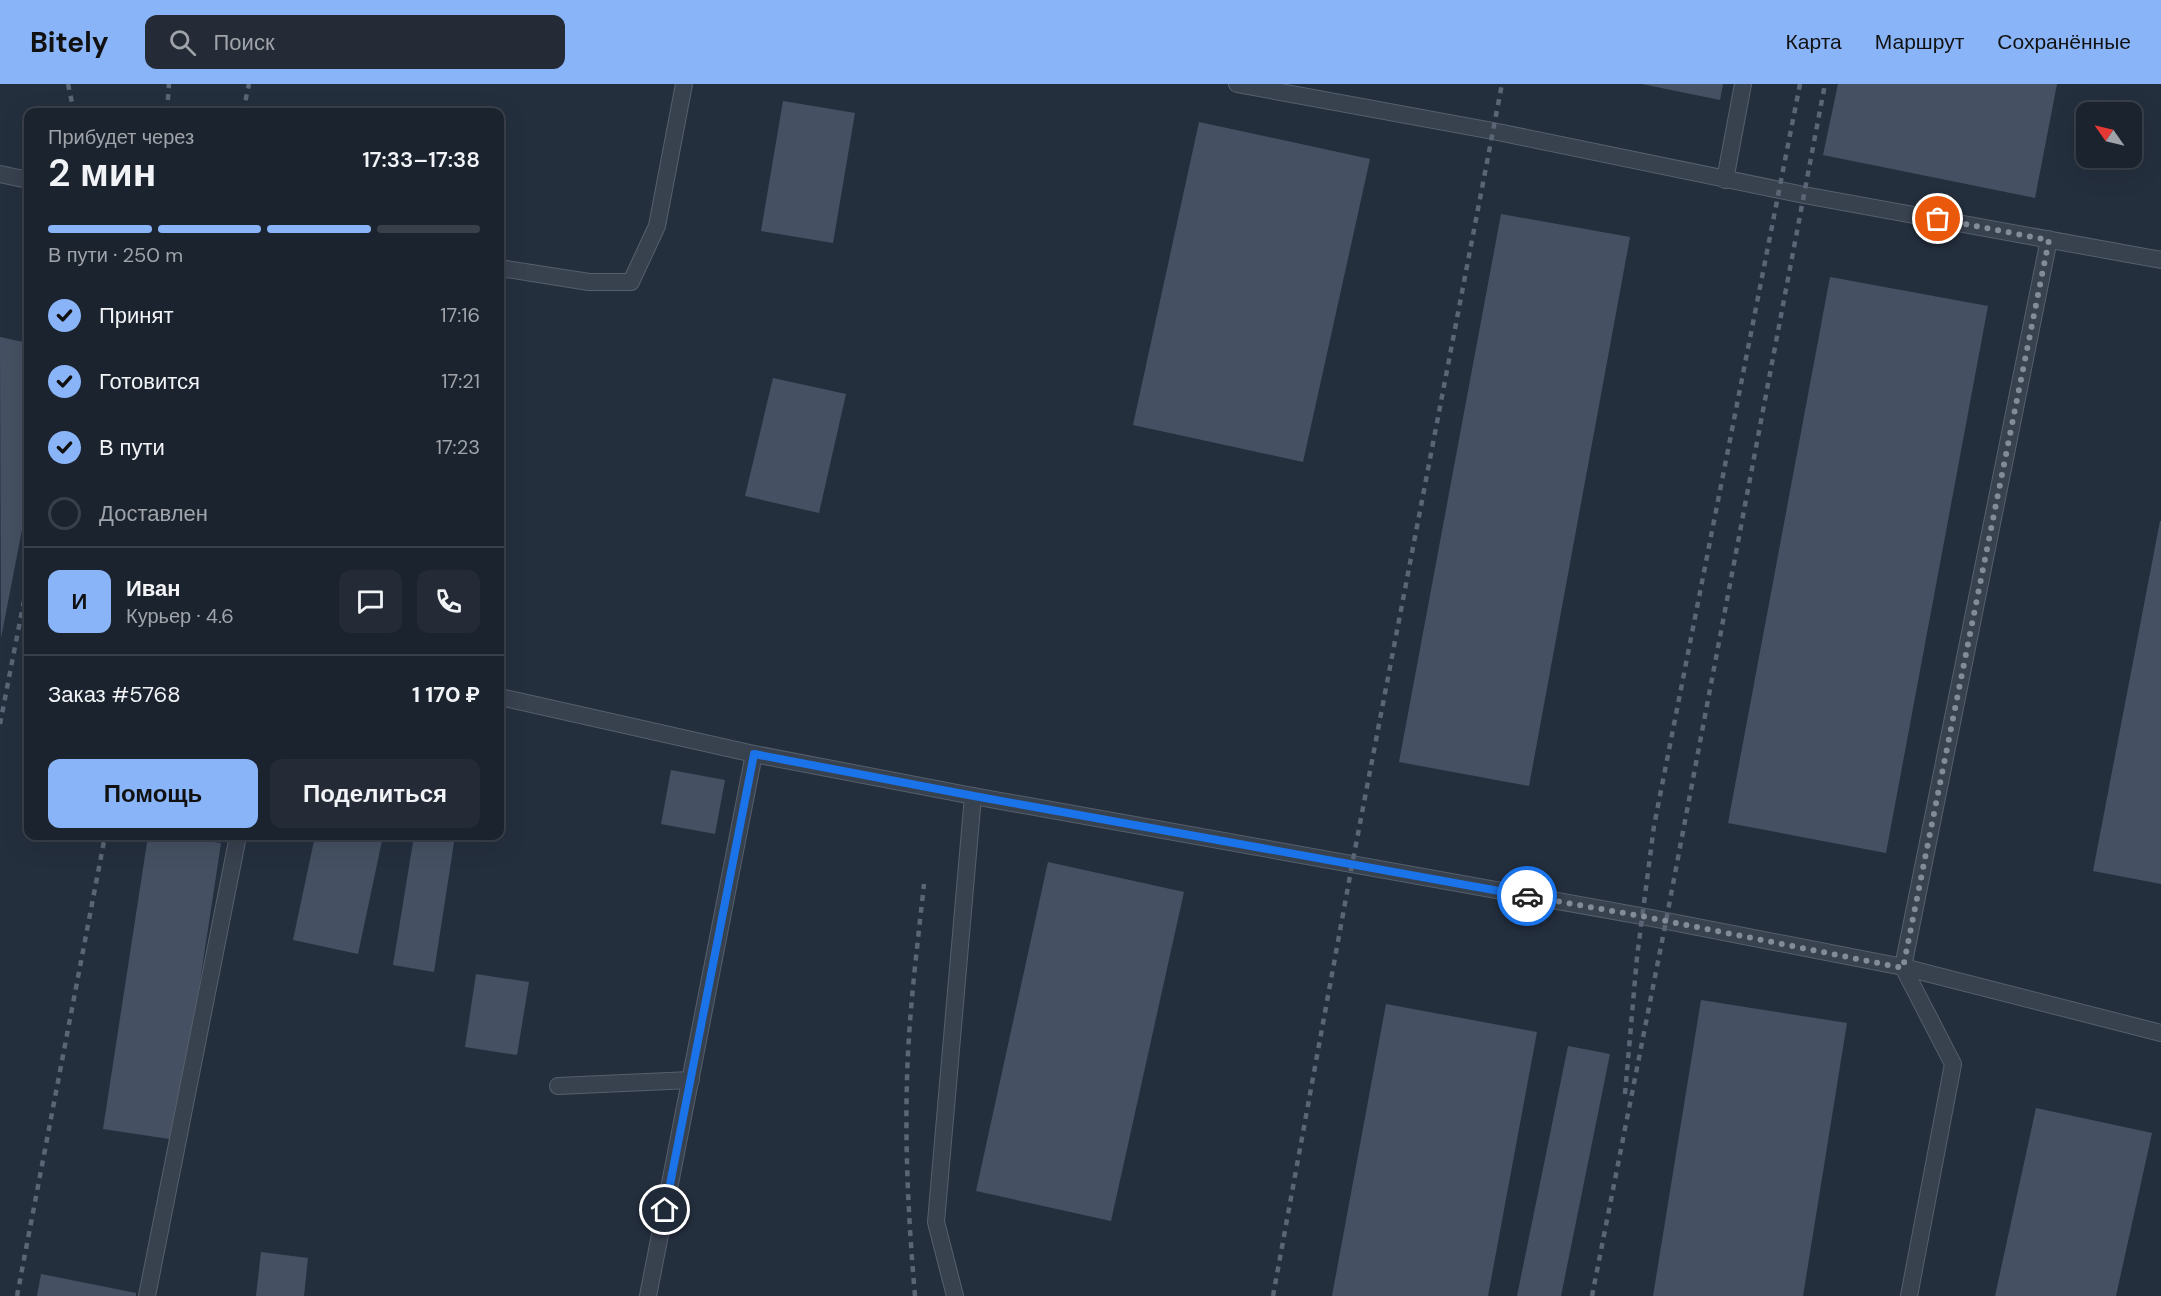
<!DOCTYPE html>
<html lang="ru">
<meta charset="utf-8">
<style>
:root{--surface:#1b232e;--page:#242b36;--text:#f1f3f6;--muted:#a0a4aa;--line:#39404a;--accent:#8ab4f8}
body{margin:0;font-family:"DM Sans",sans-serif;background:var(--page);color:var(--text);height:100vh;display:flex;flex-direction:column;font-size:22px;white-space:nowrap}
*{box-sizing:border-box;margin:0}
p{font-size:20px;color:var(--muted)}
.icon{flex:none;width:33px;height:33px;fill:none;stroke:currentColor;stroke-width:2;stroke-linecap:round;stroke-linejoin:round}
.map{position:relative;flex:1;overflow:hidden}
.side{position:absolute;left:24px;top:24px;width:480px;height:732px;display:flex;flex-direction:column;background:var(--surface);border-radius:12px;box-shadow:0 6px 24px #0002,0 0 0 2px var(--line)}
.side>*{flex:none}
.needle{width:39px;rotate:304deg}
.fabs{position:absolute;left:2076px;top:18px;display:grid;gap:12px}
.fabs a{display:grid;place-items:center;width:66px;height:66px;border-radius:12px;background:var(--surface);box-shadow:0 6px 24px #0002,0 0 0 2px var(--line);font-size:30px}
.pin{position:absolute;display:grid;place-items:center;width:51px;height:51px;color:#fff;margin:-26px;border:3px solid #fff;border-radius:50%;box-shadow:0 2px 6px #0007}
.courier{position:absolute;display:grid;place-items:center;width:60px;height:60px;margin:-30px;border:4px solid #1a73e8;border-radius:50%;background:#fff;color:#222;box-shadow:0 2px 8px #0007}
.summary em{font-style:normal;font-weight:600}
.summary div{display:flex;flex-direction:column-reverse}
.summary{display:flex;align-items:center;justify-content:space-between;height:102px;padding:0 24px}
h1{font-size:39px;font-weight:600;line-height:45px}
.bar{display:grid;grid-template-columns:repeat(4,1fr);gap:9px 6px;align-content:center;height:72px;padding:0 24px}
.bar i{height:8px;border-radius:4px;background:var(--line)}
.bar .selected{background:var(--accent)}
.bar p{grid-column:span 4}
.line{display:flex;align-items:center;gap:15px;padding:0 24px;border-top:2px solid var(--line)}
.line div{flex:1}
.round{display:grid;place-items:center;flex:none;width:63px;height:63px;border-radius:12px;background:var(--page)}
ol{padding:0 24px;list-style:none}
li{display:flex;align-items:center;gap:18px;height:66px}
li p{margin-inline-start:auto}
li .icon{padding:6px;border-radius:50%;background:var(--accent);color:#111;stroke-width:4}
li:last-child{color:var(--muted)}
li i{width:33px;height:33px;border:3px solid var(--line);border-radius:50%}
.cta{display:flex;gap:12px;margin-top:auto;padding:12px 24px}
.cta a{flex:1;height:69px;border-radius:12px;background:var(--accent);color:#111;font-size:24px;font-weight:600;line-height:69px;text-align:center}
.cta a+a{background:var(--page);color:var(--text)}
header{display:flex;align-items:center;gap:36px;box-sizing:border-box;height:84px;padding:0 30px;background:var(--accent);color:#111}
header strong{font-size:28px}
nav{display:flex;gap:33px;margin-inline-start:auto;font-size:21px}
.search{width:420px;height:54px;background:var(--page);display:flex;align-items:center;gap:15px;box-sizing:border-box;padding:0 21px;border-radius:12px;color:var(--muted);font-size:22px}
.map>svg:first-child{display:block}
</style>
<header>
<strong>Bitely</strong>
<div class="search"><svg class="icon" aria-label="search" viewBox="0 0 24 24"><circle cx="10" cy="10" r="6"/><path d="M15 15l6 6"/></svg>Поиск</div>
<nav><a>Карта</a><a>Маршрут</a><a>Сохранённые</a></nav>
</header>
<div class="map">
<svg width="2161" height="1212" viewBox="0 0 2161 1212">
<rect width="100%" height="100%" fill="#242f3e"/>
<g fill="#455162">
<path d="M1642,0H1723L1720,16Z"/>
<path d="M1838,0H2057L2035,114L1823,71Z"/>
<path d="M783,17L855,29L833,159L761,147Z"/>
<path d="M1199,38L1370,75L1303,378L1133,341Z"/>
<path d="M1501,130L1630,153L1529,702L1399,678Z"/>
<path d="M1830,193L1988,222L1886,769L1728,739Z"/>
<path d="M0,253L28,259V415L1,554Z"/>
<path d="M773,294L846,310L819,429L745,412Z"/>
<path d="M2160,437H2161V800L2093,787Z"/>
<path d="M671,686L725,696L715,750L661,740Z"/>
<path d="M148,752H175L221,759L176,1056L103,1045Z"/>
<path d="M315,752H383L358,870L293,856Z"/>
<path d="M414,752H455L434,888L393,881Z"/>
<path d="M1048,778L1184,808L1111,1137L976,1107Z"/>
<path d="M476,890L529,898L517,971L465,963Z"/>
<path d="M1701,916L1847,939L1803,1212H1653Z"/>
<path d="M1386,920L1537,948L1488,1212H1332Z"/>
<path d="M1568,962L1610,970L1561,1212H1517Z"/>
<path d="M2036,1024L2152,1049L2116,1212H1995Z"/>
<path d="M261,1168L308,1174L304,1212H256Z"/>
<path d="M41,1190L136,1209V1212H37Z"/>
</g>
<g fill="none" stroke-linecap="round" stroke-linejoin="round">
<g stroke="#565f6c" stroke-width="18">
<g id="service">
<path d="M1237,0L1493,47L1804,111L2161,176"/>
<path d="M0,90L28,96"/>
<path d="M1725,96L1743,0"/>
<path d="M500,184L589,198H631L657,142L684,0"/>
<path d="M500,613L754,670L973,712L1641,832L1903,883L2161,949"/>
<path d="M558,1002L691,996"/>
<path d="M147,1212L238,752"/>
<path d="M648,1212L754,670"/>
<path d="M955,1212L936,1138L973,712"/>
<path d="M1909,1212L1953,980L1903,883L2049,155"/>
</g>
</g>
<use href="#service" stroke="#38414e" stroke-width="16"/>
<g stroke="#5a6575" stroke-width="4.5" stroke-dasharray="6 6" stroke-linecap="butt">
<path d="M68,0L74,28"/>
<path d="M167,28L169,0"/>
<path d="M243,28L249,0"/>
<path d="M0,640L28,496"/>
<path d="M1625,1010L1637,873L1654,742L1800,0"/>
<path d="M17,1212L105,752"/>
<path d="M915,1212C908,1131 904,1050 908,969C911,912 918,856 924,800"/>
<path d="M1273,1212L1352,781L1502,0"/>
<path d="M1592,1212L1666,837L1825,0"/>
</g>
</g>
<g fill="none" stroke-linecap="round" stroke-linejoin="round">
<path stroke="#828b98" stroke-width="6" stroke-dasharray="0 10.8" d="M1527,812L1641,832L1903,884L2049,156L1938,135"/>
<path stroke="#1a73e8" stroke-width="8" d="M665,1126L754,670L974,712L1527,812"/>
</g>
</svg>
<div class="fabs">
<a><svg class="needle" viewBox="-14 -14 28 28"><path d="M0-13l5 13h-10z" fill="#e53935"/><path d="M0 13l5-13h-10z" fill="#a0a4aa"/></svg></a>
</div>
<div class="pin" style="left:1938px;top:135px;background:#ea580c"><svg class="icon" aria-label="bag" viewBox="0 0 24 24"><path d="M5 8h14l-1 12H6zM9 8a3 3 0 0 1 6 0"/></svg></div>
<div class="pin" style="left:665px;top:1126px;background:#1f2937"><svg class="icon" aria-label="home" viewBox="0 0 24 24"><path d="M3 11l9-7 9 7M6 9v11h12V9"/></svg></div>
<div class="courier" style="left:1527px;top:812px"><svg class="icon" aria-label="car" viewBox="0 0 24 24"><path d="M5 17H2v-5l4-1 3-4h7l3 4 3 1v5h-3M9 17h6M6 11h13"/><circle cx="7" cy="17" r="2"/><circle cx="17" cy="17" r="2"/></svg></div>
<section class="side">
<div class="summary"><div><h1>2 мин</h1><p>Прибудет через</p></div><em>17:33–17:38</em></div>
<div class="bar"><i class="selected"></i><i class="selected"></i><i class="selected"></i><i></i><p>В пути · 250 m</p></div>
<ol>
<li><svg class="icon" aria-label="check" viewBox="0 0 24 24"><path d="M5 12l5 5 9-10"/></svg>Принят<p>17:16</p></li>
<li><svg class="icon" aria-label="check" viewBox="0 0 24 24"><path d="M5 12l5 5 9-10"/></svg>Готовится<p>17:21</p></li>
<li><svg class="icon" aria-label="check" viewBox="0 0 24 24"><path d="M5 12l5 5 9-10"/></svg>В пути<p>17:23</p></li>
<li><i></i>Доставлен</li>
</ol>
<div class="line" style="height:108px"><b class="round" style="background:var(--accent);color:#111">И</b><div><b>Иван</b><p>Курьер · 4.6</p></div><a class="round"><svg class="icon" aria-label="chat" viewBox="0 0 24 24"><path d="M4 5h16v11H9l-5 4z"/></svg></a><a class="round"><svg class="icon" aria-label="phone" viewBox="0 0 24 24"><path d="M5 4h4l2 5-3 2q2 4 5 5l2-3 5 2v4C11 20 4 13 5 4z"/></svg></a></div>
<div class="line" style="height:78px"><div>Заказ #5768</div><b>1 170 ₽</b></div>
<div class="cta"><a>Помощь</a><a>Поделиться</a></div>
</section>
</div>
